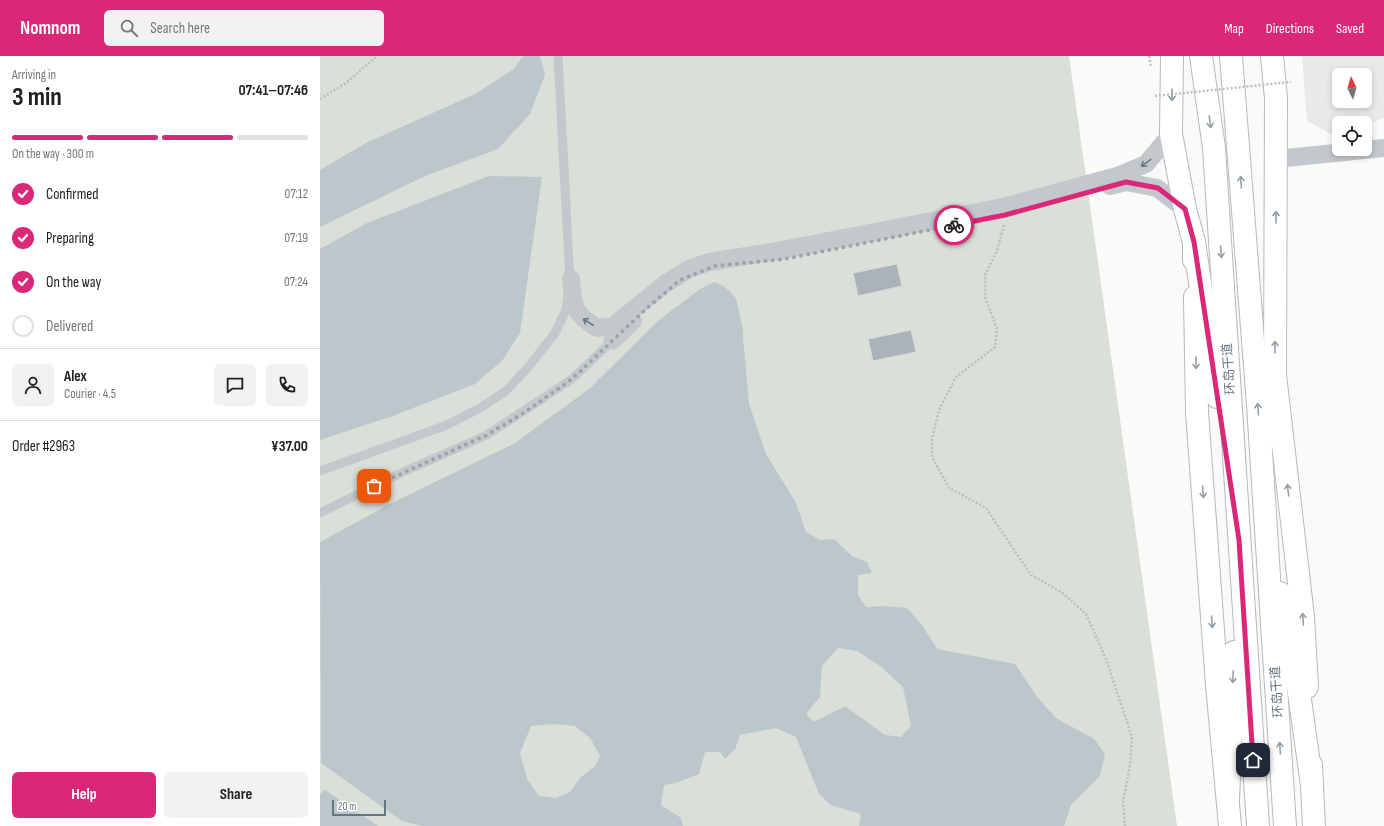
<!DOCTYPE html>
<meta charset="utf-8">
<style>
:root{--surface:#fff;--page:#f2f2f2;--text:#222;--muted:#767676;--line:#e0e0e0;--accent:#db2777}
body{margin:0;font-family:"Sofia Sans Condensed","Noto Sans SC",sans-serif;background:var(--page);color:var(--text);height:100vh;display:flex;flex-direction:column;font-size:15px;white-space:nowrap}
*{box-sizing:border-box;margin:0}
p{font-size:13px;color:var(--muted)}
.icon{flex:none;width:22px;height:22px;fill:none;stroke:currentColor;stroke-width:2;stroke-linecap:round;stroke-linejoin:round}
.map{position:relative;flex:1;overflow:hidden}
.side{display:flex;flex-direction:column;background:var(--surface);width:320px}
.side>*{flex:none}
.needle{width:26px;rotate:355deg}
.tools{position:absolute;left:1012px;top:12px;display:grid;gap:8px}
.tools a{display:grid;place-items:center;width:40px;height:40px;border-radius:6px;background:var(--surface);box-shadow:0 2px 6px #0003;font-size:20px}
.scale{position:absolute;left:12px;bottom:10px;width:54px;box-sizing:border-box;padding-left:4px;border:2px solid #657683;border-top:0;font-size:11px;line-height:14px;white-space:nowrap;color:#657683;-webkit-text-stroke:3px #fff;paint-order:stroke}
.pin{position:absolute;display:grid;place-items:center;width:34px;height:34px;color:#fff;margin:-17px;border-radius:8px;box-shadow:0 2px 6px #0006}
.courier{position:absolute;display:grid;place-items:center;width:40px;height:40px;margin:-20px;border:3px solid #db2777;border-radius:50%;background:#fff;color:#222;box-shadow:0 1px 5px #0007}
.summary em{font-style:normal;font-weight:700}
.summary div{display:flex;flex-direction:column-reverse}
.summary{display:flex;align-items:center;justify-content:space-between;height:68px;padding:0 12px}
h1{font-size:26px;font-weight:700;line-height:30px}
.bar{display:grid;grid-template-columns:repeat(4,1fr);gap:6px 4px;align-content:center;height:48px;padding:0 12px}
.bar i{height:5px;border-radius:3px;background:var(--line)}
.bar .active{background:var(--accent)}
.bar p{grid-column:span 4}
.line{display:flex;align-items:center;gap:10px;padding:0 12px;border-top:1px solid var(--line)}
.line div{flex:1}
.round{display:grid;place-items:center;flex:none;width:42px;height:42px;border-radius:6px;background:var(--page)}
ol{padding:0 12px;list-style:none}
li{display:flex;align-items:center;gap:12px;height:44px}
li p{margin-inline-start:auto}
li .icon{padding:4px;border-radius:50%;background:var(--accent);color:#fff;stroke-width:4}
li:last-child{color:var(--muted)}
li i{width:22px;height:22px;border:2px solid var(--line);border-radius:50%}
.action{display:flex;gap:8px;margin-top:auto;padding:8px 12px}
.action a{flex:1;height:46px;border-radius:6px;background:var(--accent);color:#fff;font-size:16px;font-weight:700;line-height:46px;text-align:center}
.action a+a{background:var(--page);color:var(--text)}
header{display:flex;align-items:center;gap:24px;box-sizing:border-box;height:56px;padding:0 20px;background:var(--accent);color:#fff}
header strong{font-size:19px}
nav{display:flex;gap:22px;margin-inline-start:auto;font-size:14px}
.search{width:280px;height:36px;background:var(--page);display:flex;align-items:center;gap:10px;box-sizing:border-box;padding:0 14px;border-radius:6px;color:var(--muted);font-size:15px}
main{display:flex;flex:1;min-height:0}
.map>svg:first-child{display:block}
</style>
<header>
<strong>Nomnom</strong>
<div class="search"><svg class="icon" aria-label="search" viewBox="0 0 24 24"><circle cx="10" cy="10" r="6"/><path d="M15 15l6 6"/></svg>Search here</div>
<nav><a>Map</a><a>Directions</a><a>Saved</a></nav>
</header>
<main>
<section class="side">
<div class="summary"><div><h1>3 min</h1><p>Arriving in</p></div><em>07:41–07:46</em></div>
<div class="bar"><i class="active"></i><i class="active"></i><i class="active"></i><i></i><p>On the way · 300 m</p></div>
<ol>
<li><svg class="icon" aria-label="check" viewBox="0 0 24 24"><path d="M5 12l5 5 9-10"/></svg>Confirmed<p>07:12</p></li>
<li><svg class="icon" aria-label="check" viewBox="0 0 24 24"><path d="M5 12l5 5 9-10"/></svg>Preparing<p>07:19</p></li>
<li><svg class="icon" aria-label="check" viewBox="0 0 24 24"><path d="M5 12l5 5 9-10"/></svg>On the way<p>07:24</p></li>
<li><i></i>Delivered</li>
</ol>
<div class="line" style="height:72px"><a class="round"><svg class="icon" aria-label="person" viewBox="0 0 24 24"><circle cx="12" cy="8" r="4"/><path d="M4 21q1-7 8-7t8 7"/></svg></a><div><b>Alex</b><p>Courier · 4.5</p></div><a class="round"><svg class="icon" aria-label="chat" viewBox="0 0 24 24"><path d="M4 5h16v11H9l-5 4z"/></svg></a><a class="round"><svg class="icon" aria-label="phone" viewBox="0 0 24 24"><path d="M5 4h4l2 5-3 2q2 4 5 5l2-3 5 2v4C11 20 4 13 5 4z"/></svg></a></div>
<div class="line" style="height:52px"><div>Order #2963</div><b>¥37.00</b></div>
<div class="action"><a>Help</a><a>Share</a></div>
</section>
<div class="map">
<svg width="1064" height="770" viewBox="0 0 1064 770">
<rect width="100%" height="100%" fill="#fafaf8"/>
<path fill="#e8e9e9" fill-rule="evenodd" d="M982,0H1064V62L1045,69V67H1019V77L1013,79L987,65ZM1019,19H1045V45H1019Z"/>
<path fill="#dadfd7" d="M0,0H749L857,770H0Z"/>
<g fill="#bbc7cb" fill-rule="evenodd">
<path d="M203,0H220L225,19L210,58L178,93L105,120L0,171V114L46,87L155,38L194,13Z"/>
<path d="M169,120L222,121L200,277L182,305L155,328L70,361L0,384V193L47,167Z"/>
<path d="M394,226L404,230L416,242L422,269L429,348L446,398L476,447L486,476L500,484L514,483L532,500L547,506L552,517L538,519V539L546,551L564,550L587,552L602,569L617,593L695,608L718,642L736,662L774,683L785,698L780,720L751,749L744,770H539L541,758L511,749L499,738L476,681L456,672L420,679L415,693L405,703L400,696H385L379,718L355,727L344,729L341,749L361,762L363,770H102L82,765L1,707L0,486L68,449L195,387L269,333L339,264L380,233ZM518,592L537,595L560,610L583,631L591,670L581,681L565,679L525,650L494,666L486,658L500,641L502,610ZM232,668L255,670L270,682L280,700L275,710L260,722L250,736L236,742L219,740L207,723L200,697L211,670Z"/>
<path d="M5,734L58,770H0V738Z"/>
</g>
<g fill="#aab3b9" stroke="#dcdcda">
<path d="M577,208L582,230L538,240L533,217Z"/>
<path d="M591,274L596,296L553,305L548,283Z"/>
</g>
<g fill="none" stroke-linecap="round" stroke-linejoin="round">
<g stroke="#b3babf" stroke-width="24">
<g id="secondary">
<path d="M852,0L851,78L865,153L874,186V204"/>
<path d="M952,0L956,42L955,319L983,561L987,631"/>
<path d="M875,241L877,356L897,629L910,770"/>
<path d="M991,709L994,770"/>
</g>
</g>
<g stroke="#b4b9bd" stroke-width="24">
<g id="highway">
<path d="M881,0L894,92L938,770"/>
<path d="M911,0L938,349L965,770"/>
<path d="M874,186L897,341"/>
<path d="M952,380L955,319"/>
<path d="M960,537L971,580L992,729"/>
<path d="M908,744L914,596"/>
</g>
</g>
<g stroke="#bbbfc2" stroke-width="2.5" stroke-dasharray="2 2" stroke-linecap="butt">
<path d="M829,0L831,11"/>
<path d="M0,43L26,27L57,0"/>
<path d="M684,169L677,195L665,219V241L677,273L675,291L636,321L619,354L612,383V401L629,432L666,452L711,519L741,536L766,558L786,603L812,681L810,709L803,746L805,770"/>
</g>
<g stroke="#c3c8cc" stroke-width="9">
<path d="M238,0L250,226"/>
<path d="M0,415L127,369L160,352L186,335L210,309L235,277L246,254L248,241"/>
<path d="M0,457L81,417L167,379L252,323L292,285"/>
</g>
<g stroke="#c3c8cc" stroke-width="18">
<path d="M956,103L1064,92"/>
<path d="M790,130L806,126L837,132L865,153"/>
<path d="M251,223C254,251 252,256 277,272L293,270L345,228L369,213L389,206L457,195L683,151L797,120L826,108L851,78"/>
<path d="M292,285L313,265"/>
</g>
<use href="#secondary" stroke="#fff" stroke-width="22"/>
<use href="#highway" stroke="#fff" stroke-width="22"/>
<path stroke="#bbbfc2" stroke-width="2.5" stroke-dasharray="2 2" stroke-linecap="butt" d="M835,40L971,26"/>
</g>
<defs><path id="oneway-shaft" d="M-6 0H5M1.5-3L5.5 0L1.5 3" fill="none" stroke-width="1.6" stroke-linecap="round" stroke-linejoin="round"/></defs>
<g stroke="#939fa8">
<use href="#oneway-shaft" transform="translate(852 39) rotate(90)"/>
<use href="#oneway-shaft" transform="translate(890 66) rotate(82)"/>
<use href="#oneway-shaft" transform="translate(921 126) rotate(-94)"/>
<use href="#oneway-shaft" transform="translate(956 161) rotate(-90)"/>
<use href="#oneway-shaft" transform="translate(901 196) rotate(86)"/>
<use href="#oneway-shaft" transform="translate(955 291) rotate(-90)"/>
<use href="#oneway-shaft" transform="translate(876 307) rotate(89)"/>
<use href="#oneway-shaft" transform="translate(938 353) rotate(-94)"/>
<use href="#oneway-shaft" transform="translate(968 434) rotate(-97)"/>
<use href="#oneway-shaft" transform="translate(883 436) rotate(86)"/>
<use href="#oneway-shaft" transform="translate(983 563) rotate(-94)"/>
<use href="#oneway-shaft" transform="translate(892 566) rotate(86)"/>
<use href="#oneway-shaft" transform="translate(913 621) rotate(93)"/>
<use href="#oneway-shaft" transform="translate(960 692) rotate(-94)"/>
</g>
<g stroke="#6a7a87">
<use href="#oneway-shaft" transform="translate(826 107) rotate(143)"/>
<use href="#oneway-shaft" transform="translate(268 266) rotate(-147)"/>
</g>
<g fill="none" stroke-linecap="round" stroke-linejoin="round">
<path stroke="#99a4ac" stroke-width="4" stroke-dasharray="0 7.2" d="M54,430L167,379L205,356L252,323L327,252L360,224L395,210L465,203L634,169"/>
<path stroke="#db2777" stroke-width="5" d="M634,169L685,159L806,126L838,132L865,153L874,186L919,484L933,704"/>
</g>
<g text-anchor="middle" stroke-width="4" stroke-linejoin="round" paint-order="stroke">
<g font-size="13" fill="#657683" stroke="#fff">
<text transform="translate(908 313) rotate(-94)" y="5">环岛干道</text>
<text transform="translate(956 636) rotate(-94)" y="5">环岛干道</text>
</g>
</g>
</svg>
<div class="tools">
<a><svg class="needle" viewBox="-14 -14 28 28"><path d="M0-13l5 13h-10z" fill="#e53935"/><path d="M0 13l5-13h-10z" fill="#767676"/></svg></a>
<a><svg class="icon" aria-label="locate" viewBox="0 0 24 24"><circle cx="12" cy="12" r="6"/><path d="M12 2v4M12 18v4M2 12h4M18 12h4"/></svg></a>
</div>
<div class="scale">20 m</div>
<div class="pin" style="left:54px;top:430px;background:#ea580c"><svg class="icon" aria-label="bag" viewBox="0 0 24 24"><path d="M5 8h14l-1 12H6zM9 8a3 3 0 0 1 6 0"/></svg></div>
<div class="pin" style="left:933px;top:704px;background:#1f2937"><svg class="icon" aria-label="home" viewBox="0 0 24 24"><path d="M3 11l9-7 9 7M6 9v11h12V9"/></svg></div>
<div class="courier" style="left:634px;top:169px"><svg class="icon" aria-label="bike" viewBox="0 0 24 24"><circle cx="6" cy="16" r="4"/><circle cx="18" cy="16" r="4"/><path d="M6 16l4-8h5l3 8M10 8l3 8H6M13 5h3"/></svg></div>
</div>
</main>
